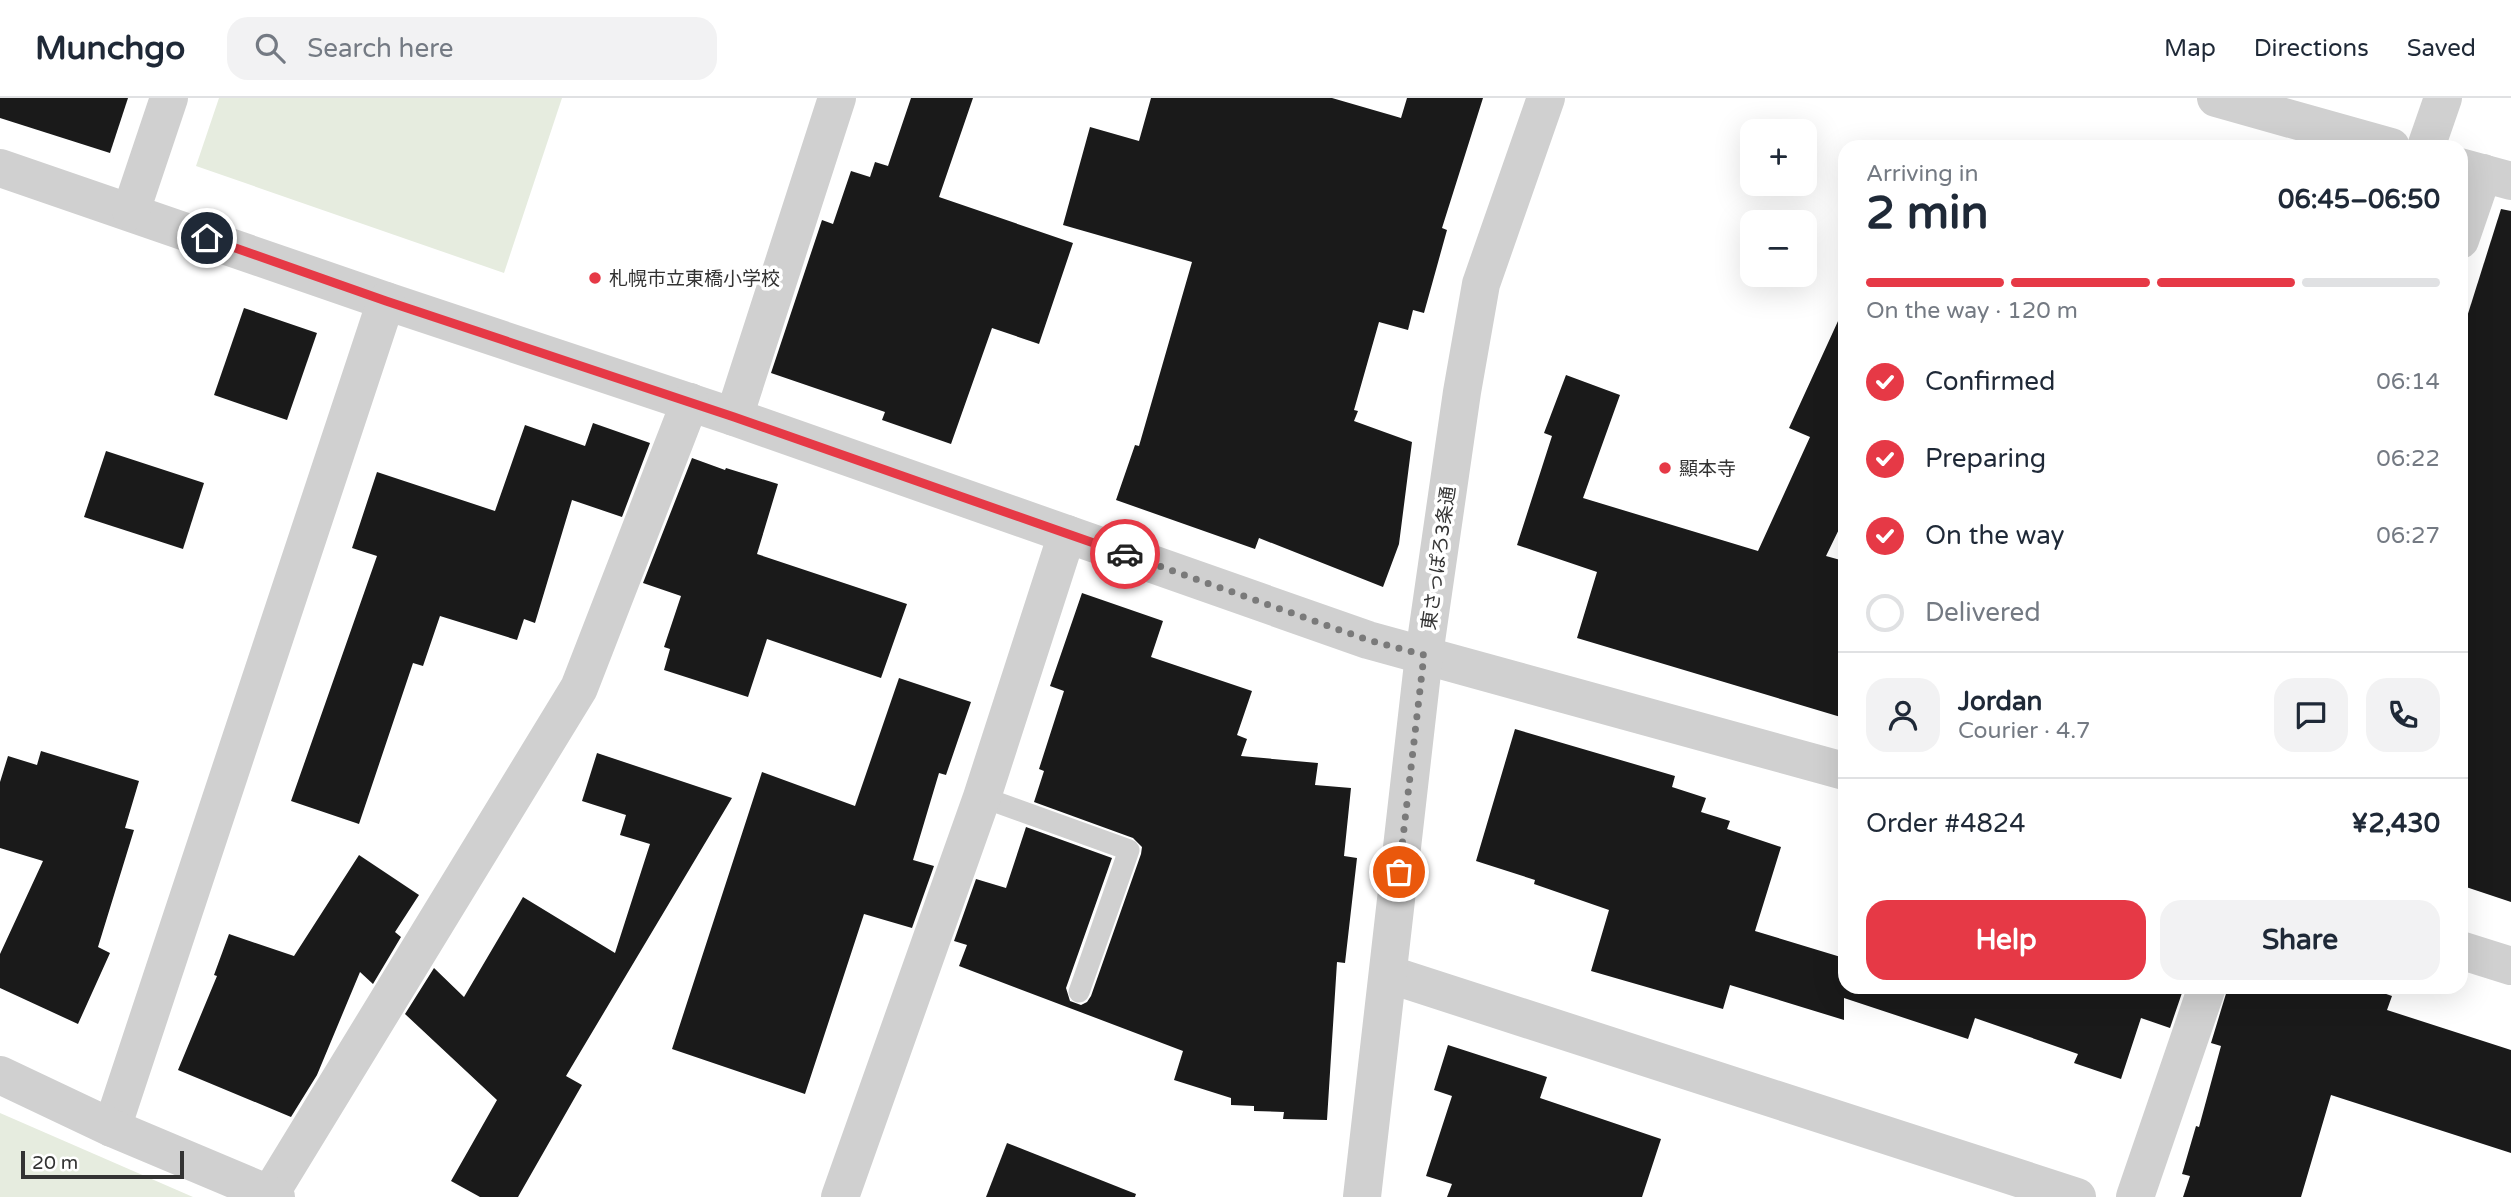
<!DOCTYPE html>
<meta charset="utf-8">
<style>
:root{--surface:#fff;--page:#f2f2f3;--text:#1f2937;--muted:#747a83;--line:#e0e1e3;--accent:#e63946}
body{margin:0;font-family:"Varela Round","Noto Sans JP",sans-serif;background:var(--page);color:var(--text);height:100vh;display:flex;flex-direction:column;font-size:26px;white-space:nowrap}
*{box-sizing:border-box;margin:0}
p{font-size:23px;color:var(--muted)}
.icon{flex:none;width:38px;height:38px;fill:none;stroke:currentColor;stroke-width:2;stroke-linecap:round;stroke-linejoin:round}
.map{position:relative;flex:1;overflow:hidden}
.sheet{position:absolute;left:1838px;top:42px;width:630px;height:854px;display:flex;flex-direction:column;background:var(--surface);border-radius:21px;box-shadow:0 7px 28px #0002}
.sheet>*{flex:none}
.buttons{position:absolute;left:1740px;top:21px;display:grid;gap:14px}
.buttons a{display:grid;place-items:center;width:77px;height:77px;border-radius:14px;background:var(--surface);box-shadow:0 7px 28px #0002;font-size:35px}
.scale{position:absolute;left:21px;bottom:18px;width:163px;box-sizing:border-box;padding-left:7px;border:4px solid #333;border-top:0;font-size:19px;line-height:24px;white-space:nowrap;color:#333;-webkit-text-stroke:5px #fff;paint-order:stroke}
.pin{position:absolute;display:grid;place-items:center;width:60px;height:60px;color:#fff;margin:-30px;border:4px solid #fff;border-radius:50%;box-shadow:0 2px 7px #0007}
.courier{position:absolute;display:grid;place-items:center;width:70px;height:70px;margin:-35px;border:5px solid #e63946;border-radius:50%;background:#fff;color:#222;box-shadow:0 2px 9px #0007}
.overview em{font-style:normal;font-weight:800}
.overview div{display:flex;flex-direction:column-reverse}
.overview{display:flex;align-items:center;justify-content:space-between;height:119px;padding:0 28px}
h1{font-size:46px;font-weight:800;line-height:52px}
.bar{display:grid;grid-template-columns:repeat(4,1fr);gap:10px 7px;align-content:center;height:84px;padding:0 28px}
.bar i{height:9px;border-radius:5px;background:var(--line)}
.bar .selected{background:var(--accent)}
.bar p{grid-column:span 4}
.line{display:flex;align-items:center;gap:18px;padding:0 28px;border-top:2px solid var(--line)}
.line div{flex:1}
.round{display:grid;place-items:center;flex:none;width:74px;height:74px;border-radius:21px;background:var(--page)}
ol{padding:0 28px;list-style:none}
li{display:flex;align-items:center;gap:21px;height:77px}
li p{margin-inline-start:auto}
li .icon{padding:7px;border-radius:50%;background:var(--accent);color:#fff;stroke-width:4}
li:last-child{color:var(--muted)}
li i{width:38px;height:38px;border:4px solid var(--line);border-radius:50%}
.button{display:flex;gap:14px;margin-top:auto;padding:14px 28px}
.button a{flex:1;height:80px;border-radius:21px;background:var(--accent);color:#fff;font-size:28px;font-weight:800;line-height:80px;text-align:center}
.button a+a{background:var(--page);color:var(--text)}
header{display:flex;align-items:center;gap:42px;box-sizing:border-box;height:98px;padding:0 35px;background:var(--surface);border-bottom:2px solid var(--line)}
header strong{font-size:33px}
nav{display:flex;gap:38px;margin-inline-start:auto;font-size:24px}
.search{width:490px;height:63px;background:var(--page);display:flex;align-items:center;gap:18px;box-sizing:border-box;padding:0 24px;border-radius:21px;color:var(--muted);font-size:26px}
.map>svg:first-child{display:block}
</style>
<header>
<strong>Munchgo</strong>
<div class="search"><svg class="icon" aria-label="search" viewBox="0 0 24 24"><circle cx="10" cy="10" r="6"/><path d="M15 15l6 6"/></svg>Search here</div>
<nav><a>Map</a><a>Directions</a><a>Saved</a></nav>
</header>
<div class="map">
<svg width="2511" height="1099" viewBox="0 0 2511 1099">
<rect width="100%" height="100%" fill="#fff"/>
<g fill="#e6ecdf">
<path d="M219,0H562L504,175L196,68Z"/>
<path d="M0,1015L193,1099H0Z"/>
</g>
<g fill="#1a1a1a">
<path d="M0,0H128L110,55L0,20Z"/>
<path d="M911,0H973L939,99L1073,145L1039,246L992,230L951,346L882,322L885,314L771,275L822,122L833,126L851,73L870,79L875,64L888,68Z"/>
<path d="M1151,0H1332L1401,20L1407,0H1483L1442,130L1447,132L1424,215L1413,212L1408,232L1379,224L1354,312L1358,313L1354,323L1412,344L1399,446L1383,489L1259,440L1255,451L1116,402L1135,347L1139,348L1192,164L1063,127L1090,29L1139,43Z"/>
<path d="M2501,111L2511,113V804L2460,787V241Z"/>
<path d="M244,210L317,235L287,322L214,297Z"/>
<path d="M1844,210V421L1826,458L1844,463V620L1577,540L1597,474L1517,447L1552,338L1544,335L1566,277L1620,297L1583,400L1758,453L1810,339L1789,330Z"/>
<path d="M593,325L650,345L622,419L572,402L535,525L524,521L517,542L440,518L423,568L413,565L359,726L291,703L377,458L352,450L377,374L495,413L525,327L585,348Z"/>
<path d="M106,353L204,385L183,451L84,419Z"/>
<path d="M692,360L725,372L726,370L778,386L757,456L907,506L881,580L767,541L748,599L664,572L670,551L664,549L681,498L643,485Z"/>
<path d="M1082,495L1163,523L1151,559L1252,593L1237,637L1247,641L1241,658L1318,665L1315,687L1351,690L1344,758L1357,760L1345,865L1337,864L1327,1022L1283,1021L1284,1014L1254,1013V1008L1231,1007V1000L1174,982L1183,953L959,868L967,847L954,843L976,781L1006,790L1026,729L1112,760L1066,890L1070,903L1081,907L1087,904L1091,898L1141,756L1142,749L1133,740L1034,704L1044,673L1039,671L1064,593L1050,588Z"/>
<path d="M899,580L971,604L946,677L939,675L913,762L934,768L912,830L864,816L805,996L672,951L762,674L855,708Z"/>
<path d="M1515,631L1675,678L1672,689L1706,700L1701,714L1730,723L1727,731L1781,749L1755,833L1844,860V889H2184L2170,930L2141,920L2121,981L2074,965L2078,956L1975,920L1968,941L1844,900V922L1730,887L1723,911L1591,873L1609,812L1534,786L1535,782L1476,763Z"/>
<path d="M41,653L139,683L125,730L134,732L98,849L110,855L78,926L0,890V856L43,763L0,750V684L8,658L37,667Z"/>
<path d="M597,655L732,700L566,978L582,987L518,1099H480L451,1083L497,1002L405,916L434,870L464,899L523,799L615,855L650,746L620,737L626,717L582,703Z"/>
<path d="M359,757L419,797L395,834L401,839L373,886L360,874L317,977L291,1019L178,972L217,878L214,877L229,836L294,858Z"/>
<path d="M2228,889H2366L2392,898L2387,912L2511,952V1055L2331,997L2301,1099H2183L2190,1078L2182,1076L2196,1028L2199,1029L2221,948L2211,945Z"/>
<path d="M1448,947L1547,979L1540,1000L1661,1041L1642,1099H1447L1452,1086L1426,1078L1452,998L1434,992Z"/>
<path d="M1007,1045L1136,1096L1135,1099H986Z"/>
</g>
<g fill="none" stroke-linecap="round" stroke-linejoin="round">
<path stroke="#d0d0d0" stroke-width="21" d="M982,699L1129,752L1079,894"/>
<g stroke="#d0d0d0" stroke-width="38">
<path d="M2426,49L2443,0"/>
<path d="M0,70L386,203L734,319L1368,542L1844,673"/>
<path d="M131,113L169,0"/>
<path d="M2460,142L2483,75"/>
<path d="M734,319L837,0"/>
<path d="M2460,852L2511,868"/>
<path d="M1388,876L2077,1099"/>
<path d="M112,1030L386,203"/>
<path d="M270,1096L579,590L690,304"/>
<path d="M840,1099L982,699L1067,436"/>
<path d="M2135,1099L2207,889"/>
</g>
<g stroke="#d0d0d0" stroke-width="38">
<path d="M2216,0L2391,49"/>
<path d="M2460,69L2511,83"/>
<path d="M0,977L112,1030L276,1099"/>
<path d="M1362,1099L1424,557L1462,294L1481,186L1546,0"/>
</g>
</g>
<g fill="none" stroke-linecap="round" stroke-linejoin="round">
<path stroke="#7a7a7a" stroke-width="7" stroke-dasharray="0 12.6" d="M1125,456L1368,542L1424,557L1399,774"/>
<path stroke="#e63946" stroke-width="9" d="M207,140L386,203L734,319L1125,456"/>
</g>
<g fill="#e63946" stroke="#fff" stroke-width="2.5">
<circle cx="595" cy="180" r="7"/>
<circle cx="1665" cy="370" r="7"/>
</g>
<g text-anchor="middle" stroke-width="7" stroke-linejoin="round" paint-order="stroke">
<g font-size="19" fill="#333" stroke="#fff" text-anchor="start">
<text x="609" y="187">札幌市立東橋小学校</text>
<text x="1679" y="377">顯本寺</text>
</g>
<g font-size="19" fill="#333" stroke="#fff">
<text transform="translate(1438 460) rotate(-82)" y="7">東さっぽろ3条通</text>
</g>
</g>
</svg>
<div class="buttons">
<a>+</a>
<a>−</a>
</div>
<div class="scale">20 m</div>
<div class="pin" style="left:1399px;top:774px;background:#ea580c"><svg class="icon" aria-label="bag" viewBox="0 0 24 24"><path d="M5 8h14l-1 12H6zM9 8a3 3 0 0 1 6 0"/></svg></div>
<div class="pin" style="left:207px;top:140px;background:#1f2937"><svg class="icon" aria-label="home" viewBox="0 0 24 24"><path d="M3 11l9-7 9 7M6 9v11h12V9"/></svg></div>
<div class="courier" style="left:1125px;top:456px"><svg class="icon" aria-label="car" viewBox="0 0 24 24"><path d="M5 17H2v-5l4-1 3-4h7l3 4 3 1v5h-3M9 17h6M6 11h13"/><circle cx="7" cy="17" r="2"/><circle cx="17" cy="17" r="2"/></svg></div>
<section class="sheet">
<div class="overview"><div><h1>2 min</h1><p>Arriving in</p></div><em>06:45–06:50</em></div>
<div class="bar"><i class="selected"></i><i class="selected"></i><i class="selected"></i><i></i><p>On the way · 120 m</p></div>
<ol>
<li><svg class="icon" aria-label="check" viewBox="0 0 24 24"><path d="M5 12l5 5 9-10"/></svg>Confirmed<p>06:14</p></li>
<li><svg class="icon" aria-label="check" viewBox="0 0 24 24"><path d="M5 12l5 5 9-10"/></svg>Preparing<p>06:22</p></li>
<li><svg class="icon" aria-label="check" viewBox="0 0 24 24"><path d="M5 12l5 5 9-10"/></svg>On the way<p>06:27</p></li>
<li><i></i>Delivered</li>
</ol>
<div class="line" style="height:126px"><a class="round"><svg class="icon" aria-label="person" viewBox="0 0 24 24"><circle cx="12" cy="8" r="4"/><path d="M4 21q1-7 8-7t8 7"/></svg></a><div><b>Jordan</b><p>Courier · 4.7</p></div><a class="round"><svg class="icon" aria-label="chat" viewBox="0 0 24 24"><path d="M4 5h16v11H9l-5 4z"/></svg></a><a class="round"><svg class="icon" aria-label="phone" viewBox="0 0 24 24"><path d="M5 4h4l2 5-3 2q2 4 5 5l2-3 5 2v4C11 20 4 13 5 4z"/></svg></a></div>
<div class="line" style="height:91px"><div>Order #4824</div><b>¥2,430</b></div>
<div class="button"><a>Help</a><a>Share</a></div>
</section>
</div>
